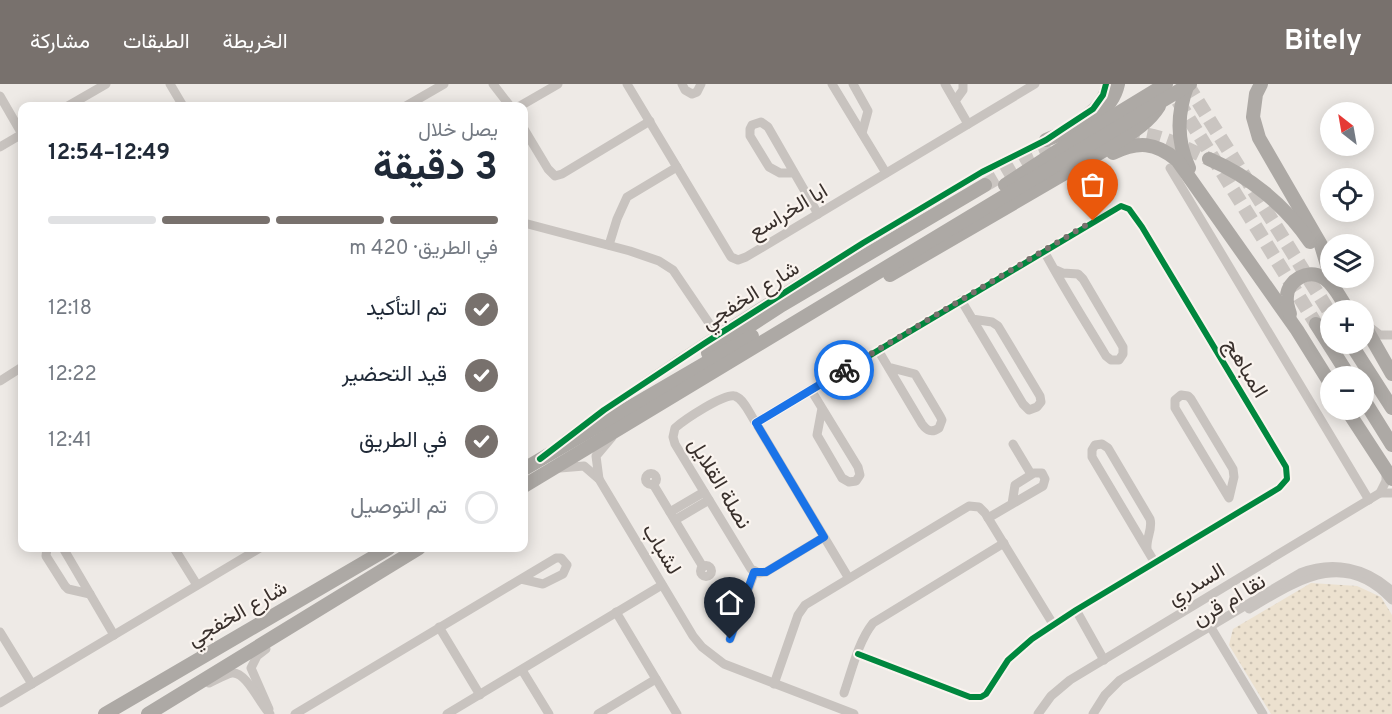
<!DOCTYPE html>
<html lang="ar">
<meta charset="utf-8">
<style>
:root{--surface:#fff;--page:#f2f2f3;--text:#1f2937;--muted:#747a83;--line:#e0e1e3;--accent:#78716d}
body{margin:0;font-family:Overpass,Vazirmatn,sans-serif;background:var(--page);color:var(--text);direction:rtl;height:100vh;display:flex;flex-direction:column;font-size:22px;white-space:nowrap}
*{box-sizing:border-box;margin:0}
p{font-size:20px;color:var(--muted)}
.icon{flex:none;width:33px;height:33px;fill:none;stroke:currentColor;stroke-width:2;stroke-linecap:round;stroke-linejoin:round}
.map{position:relative;flex:1;overflow:hidden;direction:ltr}
.sheet{position:absolute;left:18px;top:18px;width:510px;height:450px;display:flex;flex-direction:column;background:var(--surface);border-radius:12px;box-shadow:0 3px 15px #0003;direction:rtl}
.sheet>*{flex:none}
.needle{width:39px;rotate:329deg}
.controls{position:absolute;left:1320px;top:18px;display:grid;gap:12px}
.controls a{display:grid;place-items:center;width:54px;height:54px;border-radius:50%;background:var(--surface);box-shadow:0 3px 15px #0003;font-size:30px}
.pin{position:absolute;display:grid;place-items:center;width:51px;height:51px;color:#fff;margin:-62px -26px;border-radius:50% 50% 50% 0;rotate:-45deg;box-shadow:0 0 6px #0007}
.pin .icon{rotate:45deg}
.courier{position:absolute;display:grid;place-items:center;width:60px;height:60px;margin:-30px;border:4px solid #1a73e8;border-radius:50%;background:#fff;color:#222;box-shadow:0 2px 8px #0007}
.summary em{font-style:normal;font-weight:700}
.summary div{display:flex;flex-direction:column-reverse}
.summary{display:flex;align-items:center;justify-content:space-between;height:102px;padding:0 30px}
h1{font-size:39px;font-weight:700;line-height:45px}
.bar{display:grid;grid-template-columns:repeat(4,1fr);gap:9px 6px;align-content:center;height:72px;padding:0 30px}
.bar i{height:8px;border-radius:4px;background:var(--line)}
.bar .on{background:var(--accent)}
.bar p{grid-column:span 4}
ol{padding:0 30px;list-style:none}
li{display:flex;align-items:center;gap:18px;height:66px}
li p{margin-inline-start:auto}
li .icon{padding:6px;border-radius:50%;background:var(--accent);color:#fff;stroke-width:4}
li:last-child{color:var(--muted)}
li i{width:33px;height:33px;border:3px solid var(--line);border-radius:50%}
header{display:flex;align-items:center;gap:36px;box-sizing:border-box;height:84px;padding:0 30px;background:var(--accent);color:#fff}
header strong{font-size:28px}
nav{display:flex;gap:33px;margin-inline-start:auto;font-size:21px}
.map>svg:first-child{display:block}
</style>
<header>
<strong>Bitely</strong>
<nav><a>الخريطة</a><a>الطبقات</a><a>مشاركة</a></nav>
</header>
<div class="map">
<svg width="1392" height="630" viewBox="0 0 1392 630">
<defs>
<pattern id="sand-dots" width="8" height="8" patternUnits="userSpaceOnUse" patternTransform="scale(1.5)"><rect width="8" height="8" fill="#ece1cf"/><path d="M2 2h.1M6 6h.1" fill="none" stroke="#cbc1b2" stroke-width="1.8" stroke-linecap="round"/></pattern>
</defs>
<rect width="100%" height="100%" fill="#eeeae6"/>
<path fill="url(#sand-dots)" d="M1311,499L1357,502L1381,513L1392,531V630H1271L1229,561L1233,545Z"/>
<g fill="none" stroke-linecap="round" stroke-linejoin="round">
<g stroke="#cac5c1" stroke-width="14" stroke-dasharray="14 7" stroke-linecap="butt">
<path d="M1187,0L1330,229"/>
<path d="M1178,17L1316,240"/>
<path d="M1126,49C1157,48 1181,62 1209,75"/>
<path d="M985,101L1032,74L1052,66"/>
</g>
<g stroke="#c8c3bf" stroke-width="9">
<path d="M170,0L183,22"/>
<path d="M493,0L510,22"/>
<path d="M627,0L731,173L738,176L746,173L1035,0"/>
<path d="M682,0L685,6L692,10L697,8L701,0"/>
<path d="M832,0L886,89"/>
<path d="M853,0L868,27L862,49"/>
<path d="M945,0L968,40"/>
<path d="M0,12L22,50"/>
<path d="M955,17L963,6V0"/>
<path d="M68,22L106,0"/>
<path d="M406,22L444,0"/>
<path d="M520,22L558,0"/>
<path d="M1069,41C1086,30 1101,21 1106,0"/>
<path d="M524,45L548,85L555,92L562,90L650,37"/>
<path d="M0,63L22,50"/>
<path d="M1170,84L1369,416"/>
<path d="M794,89H780L769,83L750,52V45L752,41L761,38L768,43L818,130"/>
<path d="M524,139L630,167L659,177L673,186L711,242L715,245L724,247"/>
<path d="M609,161L617,135L627,113L677,83"/>
<path d="M1044,167C1063,203 1085,237 1106,272L1111,276H1119L1123,270V263L1083,195L1078,190L1063,189L1054,185"/>
<path d="M961,216L1023,320L1029,326L1037,323L1041,318L1040,312L998,242L992,238L972,235"/>
<path d="M1367,241L1380,251H1392"/>
<path d="M878,266L922,340C927,347 932,349 939,344L942,336L940,332L915,290L888,283"/>
<path d="M0,297L22,283"/>
<path d="M811,306L858,383L860,391L856,397L849,398L842,394L817,351L822,324"/>
<path d="M1181,311L1188,312L1191,315L1233,385L1234,393L1229,414L1175,324V316Z"/>
<path d="M756,339L1121,122L1129,125L1142,143L1286,383L1287,395L1279,404L1076,526L1032,555L1008,576L986,610L981,613H970L858,570"/>
<path d="M565,355C696,258 837,175 977,91C1000,77 1027,68 1050,54"/>
<path d="M1013,360L1031,390"/>
<path d="M560,384L584,382L599,395L693,552L702,563L724,580L854,630"/>
<circle cx="651" cy="395" r="5.5"/>
<path d="M599,395L596,372L612,353"/>
<path d="M653,400L703,483"/>
<path d="M1380,409H1392"/>
<path d="M670,428L704,408"/>
<path d="M988,434L1043,402L1045,395L1042,389H1034L1015,401L1012,420"/>
<path d="M675,436L709,416"/>
<path d="M824,453L766,488L759,489L751,485L675,360L673,353L675,344C684,336 724,309 735,312C745,316 750,331 756,339L848,493"/>
<path d="M47,464L46,472L65,502L68,505L90,510"/>
<path d="M63,464L114,551"/>
<path d="M174,464L197,501"/>
<path d="M1147,464C1146,454 1153,445 1150,435L1108,364L1102,360L1095,361L1092,366V373C1113,408 1134,444 1155,479"/>
<circle cx="706" cy="487" r="5.5"/>
<path d="M1249,525C1297,497 1344,464 1392,516"/>
<path d="M1076,526L1104,576"/>
<path d="M616,528L677,630"/>
<path d="M1210,542L1263,630"/>
<path d="M439,543L480,611"/>
<path d="M0,548L32,600"/>
<path d="M730,555L755,487"/>
<path d="M266,565L257,572L251,584L269,625"/>
<path d="M522,586L549,630"/>
<path d="M209,599C216,596 224,591 232,589C246,587 260,620 270,630"/>
<path d="M774,600L798,531L805,521L969,422L979,423L985,429L1053,540"/>
<path d="M844,609C852,586 858,558 873,539L1004,459"/>
<path d="M0,619L260,464"/>
<path d="M295,630L556,474H561L567,481L563,490L543,500L521,495"/>
<path d="M447,630L662,501"/>
<path d="M598,630L656,595"/>
<path d="M1038,630L1051,612L1070,596L1380,409L1386,397V387"/>
<path d="M1093,630L1105,611L1120,596L1300,489C1333,476 1366,483 1392,507"/>
</g>
<g stroke="#ada9a5" stroke-width="14">
<path d="M1188,0C1177,28 1176,56 1189,84"/>
<path d="M1261,0L1256,10L1253,33L1259,54L1321,161L1327,181"/>
<path d="M1046,56C1075,44 1111,33 1118,0"/>
<path d="M1113,69C1138,57 1155,58 1177,76L1297,246L1330,299"/>
<path d="M1209,75C1249,92 1285,121 1310,158"/>
<path d="M1005,101L1074,56L1166,0"/>
<path d="M890,191L1110,63C1128,51 1148,40 1159,22"/>
<path d="M1290,230C1288,224 1286,218 1287,212C1288,196 1308,185 1322,193C1334,199 1341,216 1348,226"/>
<path d="M1316,240L1349,292"/>
<path d="M1364,241L1392,290"/>
<path d="M1351,260L1392,324"/>
<path d="M708,269L782,221L985,101"/>
<path d="M1364,316L1392,361"/>
<path d="M1347,326L1392,395"/>
<path d="M524,385L752,252"/>
<path d="M524,402L1190,0"/>
<path d="M105,630L389,464"/>
<path d="M148,630L419,464"/>
</g>
<g stroke="#faf4ef" stroke-width="10">
<g id="cycleway">
<path d="M756,339L1121,122L1129,125L1142,143L1286,383L1287,395L1279,404L1076,526L1032,555L1008,576L986,610L981,613H970L858,570"/>
<path d="M540,375L604,326L705,259L863,159L982,88L1046,56L1064,44L1093,25L1103,11L1106,0"/>
</g>
</g>
<use href="#cycleway" stroke="#00873e" stroke-width="6"/>
</g>
<g fill="none" stroke-linecap="round" stroke-linejoin="round">
<path stroke="#78716d" stroke-width="6" stroke-dasharray="0 10.8" d="M844,286L1093,137"/>
<path stroke="#1a73e8" stroke-width="8" d="M730,555L754,488H766L824,453L756,339L844,286"/>
</g>
<g text-anchor="middle" stroke-width="4.5" stroke-linejoin="round" paint-order="stroke">
<g font-size="21" fill="#39302c" stroke="#faf4ef">
<text transform="translate(788 127) rotate(-31)" y="7">ابا الخراسع</text>
<text transform="translate(750 211) rotate(-32)" y="7">شارع الخفجي</text>
<text transform="translate(1246 284) rotate(59)" y="7">المباهج</text>
<text transform="translate(720 399) rotate(59)" y="7">نصلة القلايل</text>
<text transform="translate(662 465) rotate(59)" y="7">لشباب</text>
<text transform="translate(1196 500) rotate(-31)" y="7">السدري</text>
<text transform="translate(1229 516) rotate(-31)" y="7">نقا ام قرن</text>
<text transform="translate(237 529) rotate(-30)" y="7">شارع الخفجي</text>
</g>
</g>
</svg>
<div class="controls">
<a><svg class="needle" viewBox="-14 -14 28 28"><path d="M0-13l5 13h-10z" fill="#e53935"/><path d="M0 13l5-13h-10z" fill="#747a83"/></svg></a>
<a><svg class="icon" aria-label="locate" viewBox="0 0 24 24"><circle cx="12" cy="12" r="6"/><path d="M12 2v4M12 18v4M2 12h4M18 12h4"/></svg></a>
<a><svg class="icon" aria-label="layers" viewBox="0 0 24 24"><path d="M12 4l9 5-9 5-9-5zM3 14l9 5 9-5"/></svg></a>
<a>+</a>
<a>−</a>
</div>
<div class="pin" style="left:1093px;top:137px;background:#ea580c"><svg class="icon" aria-label="bag" viewBox="0 0 24 24"><path d="M5 8h14l-1 12H6zM9 8a3 3 0 0 1 6 0"/></svg></div>
<div class="pin" style="left:730px;top:555px;background:#1f2937"><svg class="icon" aria-label="home" viewBox="0 0 24 24"><path d="M3 11l9-7 9 7M6 9v11h12V9"/></svg></div>
<div class="courier" style="left:844px;top:286px"><svg class="icon" aria-label="bike" viewBox="0 0 24 24"><circle cx="6" cy="16" r="4"/><circle cx="18" cy="16" r="4"/><path d="M6 16l4-8h5l3 8M10 8l3 8H6M13 5h3"/></svg></div>
<section class="sheet">
<div class="summary"><div><h1>3 دقيقة</h1><p>يصل خلال</p></div><em>12:49–12:54</em></div>
<div class="bar"><i class="on"></i><i class="on"></i><i class="on"></i><i></i><p>في الطريق · 420 m</p></div>
<ol>
<li><svg class="icon" aria-label="check" viewBox="0 0 24 24"><path d="M5 12l5 5 9-10"/></svg>تم التأكيد<p>12:18</p></li>
<li><svg class="icon" aria-label="check" viewBox="0 0 24 24"><path d="M5 12l5 5 9-10"/></svg>قيد التحضير<p>12:22</p></li>
<li><svg class="icon" aria-label="check" viewBox="0 0 24 24"><path d="M5 12l5 5 9-10"/></svg>في الطريق<p>12:41</p></li>
<li><i></i>تم التوصيل</li>
</ol>
</section>
</div>
